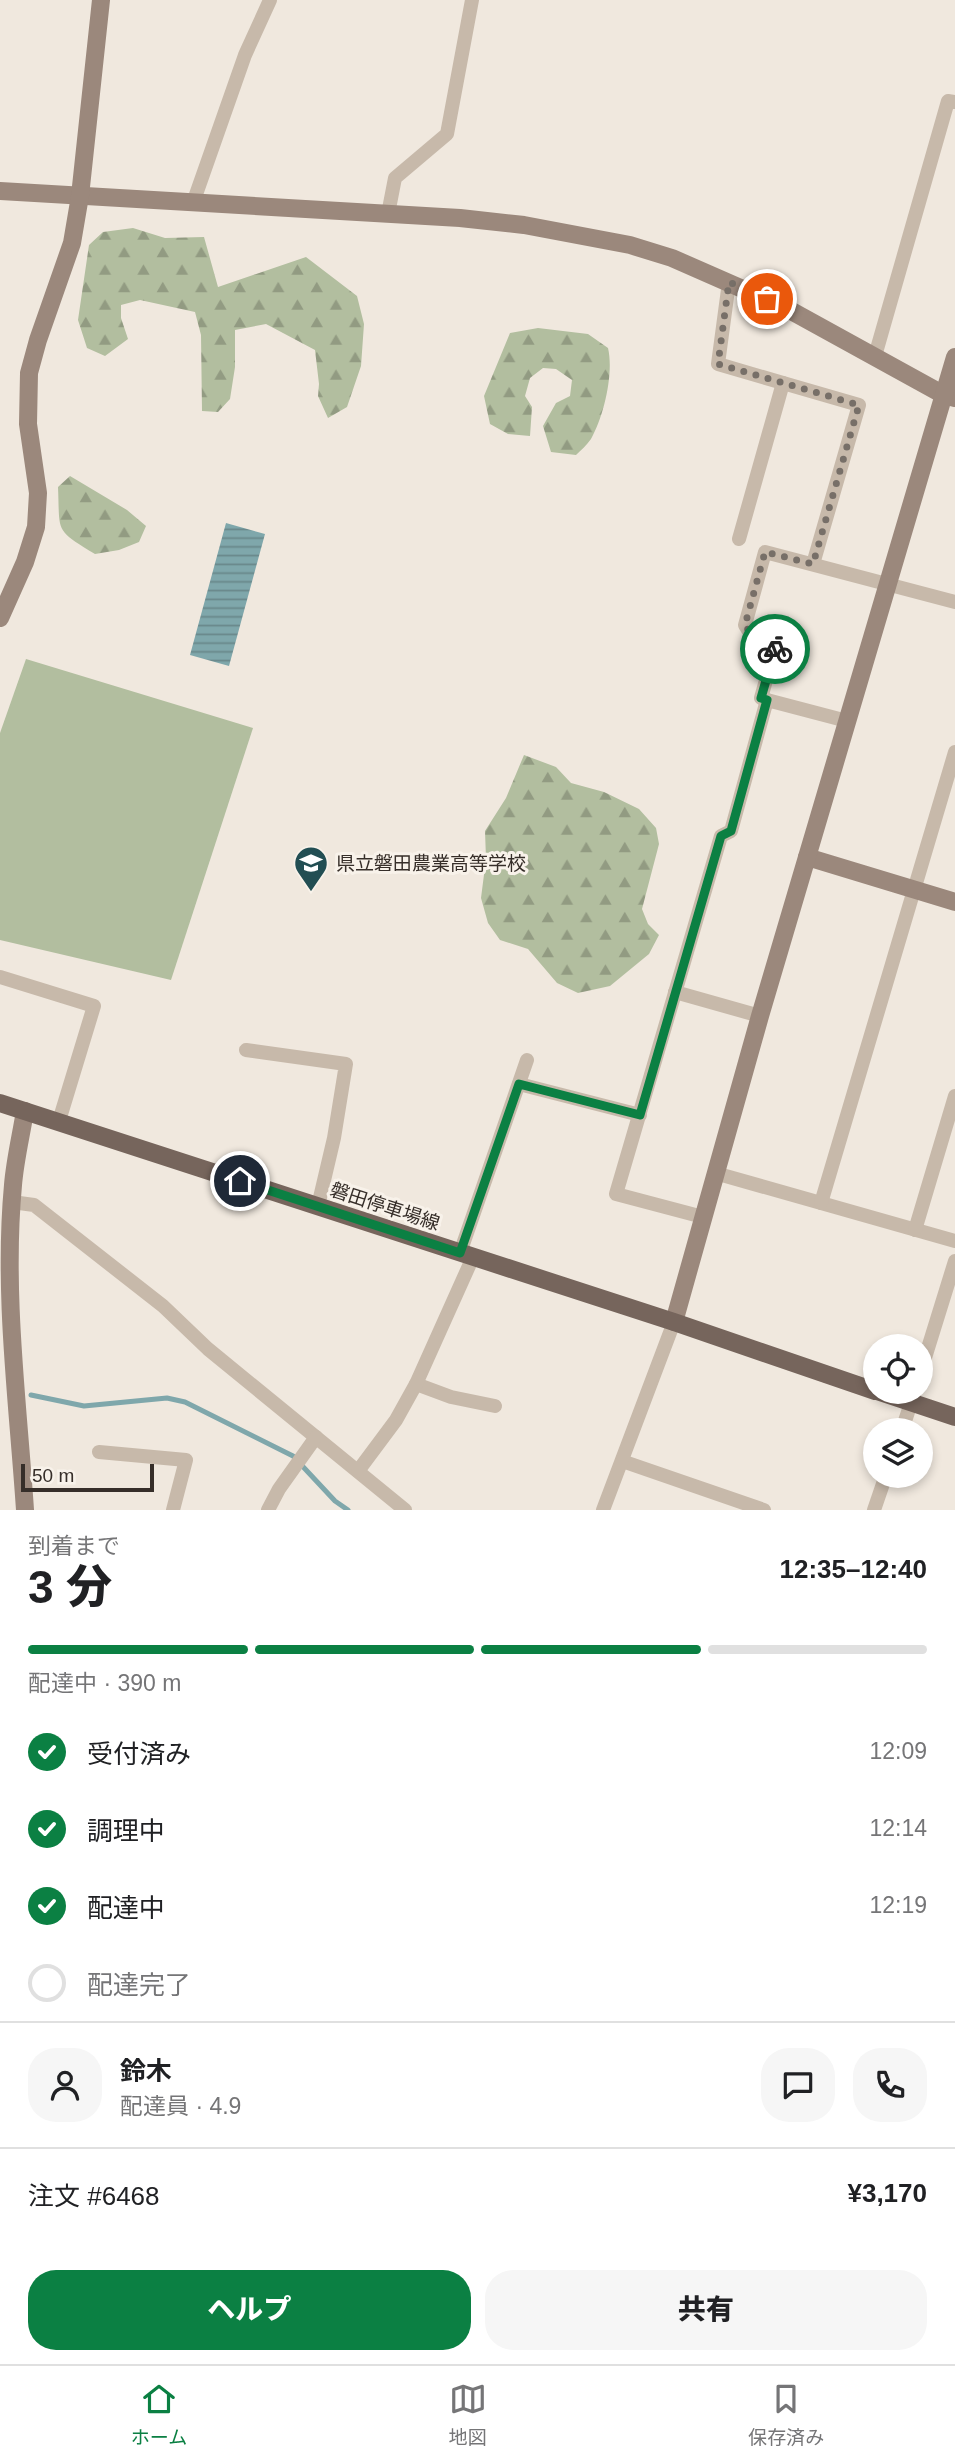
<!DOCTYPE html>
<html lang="ja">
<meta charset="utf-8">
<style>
:root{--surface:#fff;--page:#f6f6f6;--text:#202124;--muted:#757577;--line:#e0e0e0;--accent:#0b8043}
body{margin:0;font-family:Helvetica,"Noto Sans JP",sans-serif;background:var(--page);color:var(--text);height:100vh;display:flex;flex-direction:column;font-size:26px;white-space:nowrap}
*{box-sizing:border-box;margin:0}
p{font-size:23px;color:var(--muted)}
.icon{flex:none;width:38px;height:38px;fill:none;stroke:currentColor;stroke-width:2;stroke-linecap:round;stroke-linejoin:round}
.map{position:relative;height:1510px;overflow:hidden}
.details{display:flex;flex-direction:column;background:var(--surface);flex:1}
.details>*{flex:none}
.tools{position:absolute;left:863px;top:1334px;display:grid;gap:14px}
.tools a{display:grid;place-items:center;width:70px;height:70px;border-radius:50%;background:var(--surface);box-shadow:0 4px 10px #0003;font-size:35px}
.scale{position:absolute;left:21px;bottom:18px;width:133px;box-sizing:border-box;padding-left:7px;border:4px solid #362e29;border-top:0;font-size:19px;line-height:24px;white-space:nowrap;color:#362e29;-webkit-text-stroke:5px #f8f2ea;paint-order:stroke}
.pin{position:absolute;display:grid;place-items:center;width:60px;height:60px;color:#fff;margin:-30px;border:4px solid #fff;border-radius:50%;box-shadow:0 2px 7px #0007}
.courier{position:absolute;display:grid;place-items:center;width:70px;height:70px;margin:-35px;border:5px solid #0b8043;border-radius:50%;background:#fff;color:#222;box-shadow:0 2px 9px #0007}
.headline em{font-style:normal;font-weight:800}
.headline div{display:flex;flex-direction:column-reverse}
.headline{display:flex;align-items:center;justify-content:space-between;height:119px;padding:0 28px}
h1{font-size:46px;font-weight:800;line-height:52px}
.bar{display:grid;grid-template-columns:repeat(4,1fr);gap:10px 7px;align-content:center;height:84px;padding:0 28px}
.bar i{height:9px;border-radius:5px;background:var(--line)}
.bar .current{background:var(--accent)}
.bar p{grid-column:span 4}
.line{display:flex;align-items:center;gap:18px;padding:0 28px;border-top:2px solid var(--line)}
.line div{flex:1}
.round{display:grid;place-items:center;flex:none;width:74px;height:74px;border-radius:28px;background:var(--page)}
ol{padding:0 28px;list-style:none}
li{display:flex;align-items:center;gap:21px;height:77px}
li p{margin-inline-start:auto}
li .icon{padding:7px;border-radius:50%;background:var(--accent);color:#fff;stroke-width:4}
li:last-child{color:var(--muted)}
li i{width:38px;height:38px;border:4px solid var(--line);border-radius:50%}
.cta{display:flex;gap:14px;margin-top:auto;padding:14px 28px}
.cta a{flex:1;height:80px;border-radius:28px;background:var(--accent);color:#fff;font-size:28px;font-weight:800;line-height:80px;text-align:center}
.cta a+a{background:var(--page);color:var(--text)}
.dock{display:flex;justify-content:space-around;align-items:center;height:98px;border-top:2px solid var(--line);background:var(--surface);font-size:19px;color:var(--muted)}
.dock a{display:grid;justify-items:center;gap:4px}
.dock .current{color:var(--accent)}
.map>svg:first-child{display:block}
</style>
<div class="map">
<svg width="955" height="1510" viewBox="0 0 955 1510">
<defs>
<pattern id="forest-firs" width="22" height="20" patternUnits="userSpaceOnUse" patternTransform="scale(1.75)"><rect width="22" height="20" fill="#b2be9f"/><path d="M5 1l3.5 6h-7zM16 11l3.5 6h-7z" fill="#929b82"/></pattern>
<pattern id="water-rules" width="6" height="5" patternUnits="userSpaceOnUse" patternTransform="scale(1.75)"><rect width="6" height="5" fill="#7fa7ab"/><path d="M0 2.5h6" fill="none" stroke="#69888b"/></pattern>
</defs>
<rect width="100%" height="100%" fill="#f0e8de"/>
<g fill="url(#forest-firs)">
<path d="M133,228L165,238L204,237L218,287L306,257L357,296L364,324L361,366L347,407L328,418L318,396L319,384L315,350L266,324L235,330V367L230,399L218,412L202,411L201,335L195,312L140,300L121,305V318L128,339L105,356L87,348L78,320L89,245L103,232Z"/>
<path d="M538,328L588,334L608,348C614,373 604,416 591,439C587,445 581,450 576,455L551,452L543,426L556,403L570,396L572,380L556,369L543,368L530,378L525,396L532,407L530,436L508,434L490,424L484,396L510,333Z"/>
<path d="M70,476L127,510L146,526L139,542L119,550L95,554C54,529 60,533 58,487Z"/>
<path d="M524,755L556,767L571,783L604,792L639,809L656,828L659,844L642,909L648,924L659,935L649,954L610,986L578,993L557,983L528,949L500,940L488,923L481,898L486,859L485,831L506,798Z"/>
</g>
<path fill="#b2be9f" d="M26,659L253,728L171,980L0,940V733Z"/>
<path fill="url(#water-rules)" d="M226,523L265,534L229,666L190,655Z"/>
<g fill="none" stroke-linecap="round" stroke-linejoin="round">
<path stroke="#7fa7ab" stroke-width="5" d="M31,1395L84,1406L167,1398L185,1402L293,1456L335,1501L348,1510"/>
<g stroke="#c7b9aa" stroke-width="14">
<path d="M193,203L245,55L270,0"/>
<path d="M388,214L395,178L447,134L472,0"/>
<path d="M729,282L718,364L783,383"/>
<path d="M875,356L948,101L955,102"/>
<path d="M739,539L783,383L859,405L813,564"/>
<path d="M767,700L761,698L777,641L750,633L745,625L765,552L955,602"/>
<path d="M0,977L94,1006L59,1121"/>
<path d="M675,992L760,1016"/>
<path d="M246,1050L346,1064L334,1138L318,1206"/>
<path d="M519,1084L640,1115"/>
<path d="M715,1173L955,1241"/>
<path d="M12,1202L34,1205L163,1306L208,1349L405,1510"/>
<path d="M821,1203L955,752"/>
<path d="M703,1217L616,1194L721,836L731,831L767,700L847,721"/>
<path d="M915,1230L955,1096"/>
<path d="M460,1253L527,1060"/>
<path d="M920,1374L955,1261"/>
<path d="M416,1384L451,1397L495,1406"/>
<path d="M902,1430L915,1391"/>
<path d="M99,1452L186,1460L173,1510"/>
<path d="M622,1461L764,1510"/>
<path d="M358,1471L396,1420L416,1384L473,1257"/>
<path d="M268,1510L279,1489L316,1437"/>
<path d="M603,1510L674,1322"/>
<path d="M874,1510L886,1475"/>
</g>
<g stroke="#9b887c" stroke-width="18">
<path d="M0,191L460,218L524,225L630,245L672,258L786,308L944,395L955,398"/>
<path d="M0,618L25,562L36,527L38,493L28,424L29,373L38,340L72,243L80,196L101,0"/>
<path d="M807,857L955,902"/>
<path d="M25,1111C21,1136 15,1160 13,1185C3,1293 18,1403 25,1510"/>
<path d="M674,1322L760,1016L955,357"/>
</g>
<g stroke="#76655c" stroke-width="18">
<path d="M0,1103L674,1322L875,1391"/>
<path d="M877,1391L955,1417"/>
</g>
</g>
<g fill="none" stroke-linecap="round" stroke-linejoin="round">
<path stroke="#776f68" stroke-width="7" stroke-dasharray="0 12.6" d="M767,299L729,282L718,364L859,405L813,564L765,552L745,625L750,633L777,640L775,649"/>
<path stroke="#0b8043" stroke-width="9" d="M240,1181L460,1253L519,1084L640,1115L721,836L731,831L767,700L761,698L775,649"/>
</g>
<defs>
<g id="school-pin" transform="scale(1.75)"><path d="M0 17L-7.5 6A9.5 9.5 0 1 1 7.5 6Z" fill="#224e53" stroke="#f8f2ea"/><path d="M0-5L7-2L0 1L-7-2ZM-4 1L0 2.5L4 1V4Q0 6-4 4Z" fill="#fff"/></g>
</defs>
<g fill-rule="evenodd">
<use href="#school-pin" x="311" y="863"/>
</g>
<g text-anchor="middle" stroke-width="6" stroke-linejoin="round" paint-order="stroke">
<g font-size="19" fill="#362e29" stroke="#f8f2ea" text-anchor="start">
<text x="336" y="870">県立磐田農業高等学校</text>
</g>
<g font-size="19" fill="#362e29" stroke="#f8f2ea">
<text transform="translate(385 1206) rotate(18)" y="7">磐田停車場線</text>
</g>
</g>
</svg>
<div class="tools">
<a><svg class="icon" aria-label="locate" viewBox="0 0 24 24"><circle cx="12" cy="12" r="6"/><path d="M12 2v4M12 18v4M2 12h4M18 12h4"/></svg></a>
<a><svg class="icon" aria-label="layers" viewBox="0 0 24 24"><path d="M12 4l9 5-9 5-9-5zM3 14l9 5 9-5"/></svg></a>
</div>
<div class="scale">50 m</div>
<div class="pin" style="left:767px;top:299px;background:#ea580c"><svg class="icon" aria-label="bag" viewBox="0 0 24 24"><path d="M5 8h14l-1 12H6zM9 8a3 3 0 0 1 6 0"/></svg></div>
<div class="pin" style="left:240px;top:1181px;background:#1f2937"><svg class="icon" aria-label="home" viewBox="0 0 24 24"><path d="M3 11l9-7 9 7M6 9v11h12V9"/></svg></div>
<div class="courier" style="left:775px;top:649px"><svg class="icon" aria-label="bike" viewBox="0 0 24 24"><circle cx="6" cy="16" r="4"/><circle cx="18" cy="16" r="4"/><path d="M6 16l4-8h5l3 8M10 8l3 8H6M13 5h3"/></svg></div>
</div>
<section class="details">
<div class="headline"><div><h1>3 分</h1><p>到着まで</p></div><em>12:35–12:40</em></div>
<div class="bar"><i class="current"></i><i class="current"></i><i class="current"></i><i></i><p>配達中 · 390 m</p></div>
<ol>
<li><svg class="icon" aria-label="check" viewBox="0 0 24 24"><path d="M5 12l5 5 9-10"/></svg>受付済み<p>12:09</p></li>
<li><svg class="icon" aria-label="check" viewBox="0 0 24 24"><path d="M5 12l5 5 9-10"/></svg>調理中<p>12:14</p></li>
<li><svg class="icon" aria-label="check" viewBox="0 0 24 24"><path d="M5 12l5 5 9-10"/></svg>配達中<p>12:19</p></li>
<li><i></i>配達完了</li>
</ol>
<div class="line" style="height:126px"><a class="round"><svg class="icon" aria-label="person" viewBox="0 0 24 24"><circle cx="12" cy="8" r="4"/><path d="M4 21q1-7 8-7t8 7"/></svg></a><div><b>鈴木</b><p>配達員 · 4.9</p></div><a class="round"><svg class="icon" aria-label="chat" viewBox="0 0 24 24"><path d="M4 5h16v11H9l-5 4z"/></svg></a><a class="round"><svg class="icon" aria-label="phone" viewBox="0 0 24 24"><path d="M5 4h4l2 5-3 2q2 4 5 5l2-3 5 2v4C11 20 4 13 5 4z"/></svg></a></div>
<div class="line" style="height:91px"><div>注文 #6468</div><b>¥3,170</b></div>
<div class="cta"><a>ヘルプ</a><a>共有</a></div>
</section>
<nav class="dock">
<a class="current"><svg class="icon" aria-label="home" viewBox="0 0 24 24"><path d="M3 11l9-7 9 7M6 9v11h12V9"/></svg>ホーム</a>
<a><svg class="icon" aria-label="map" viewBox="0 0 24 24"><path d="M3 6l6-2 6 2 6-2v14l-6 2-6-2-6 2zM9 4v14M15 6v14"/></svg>地図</a>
<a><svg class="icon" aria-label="saved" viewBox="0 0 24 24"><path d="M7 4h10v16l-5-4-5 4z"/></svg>保存済み</a>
</nav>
